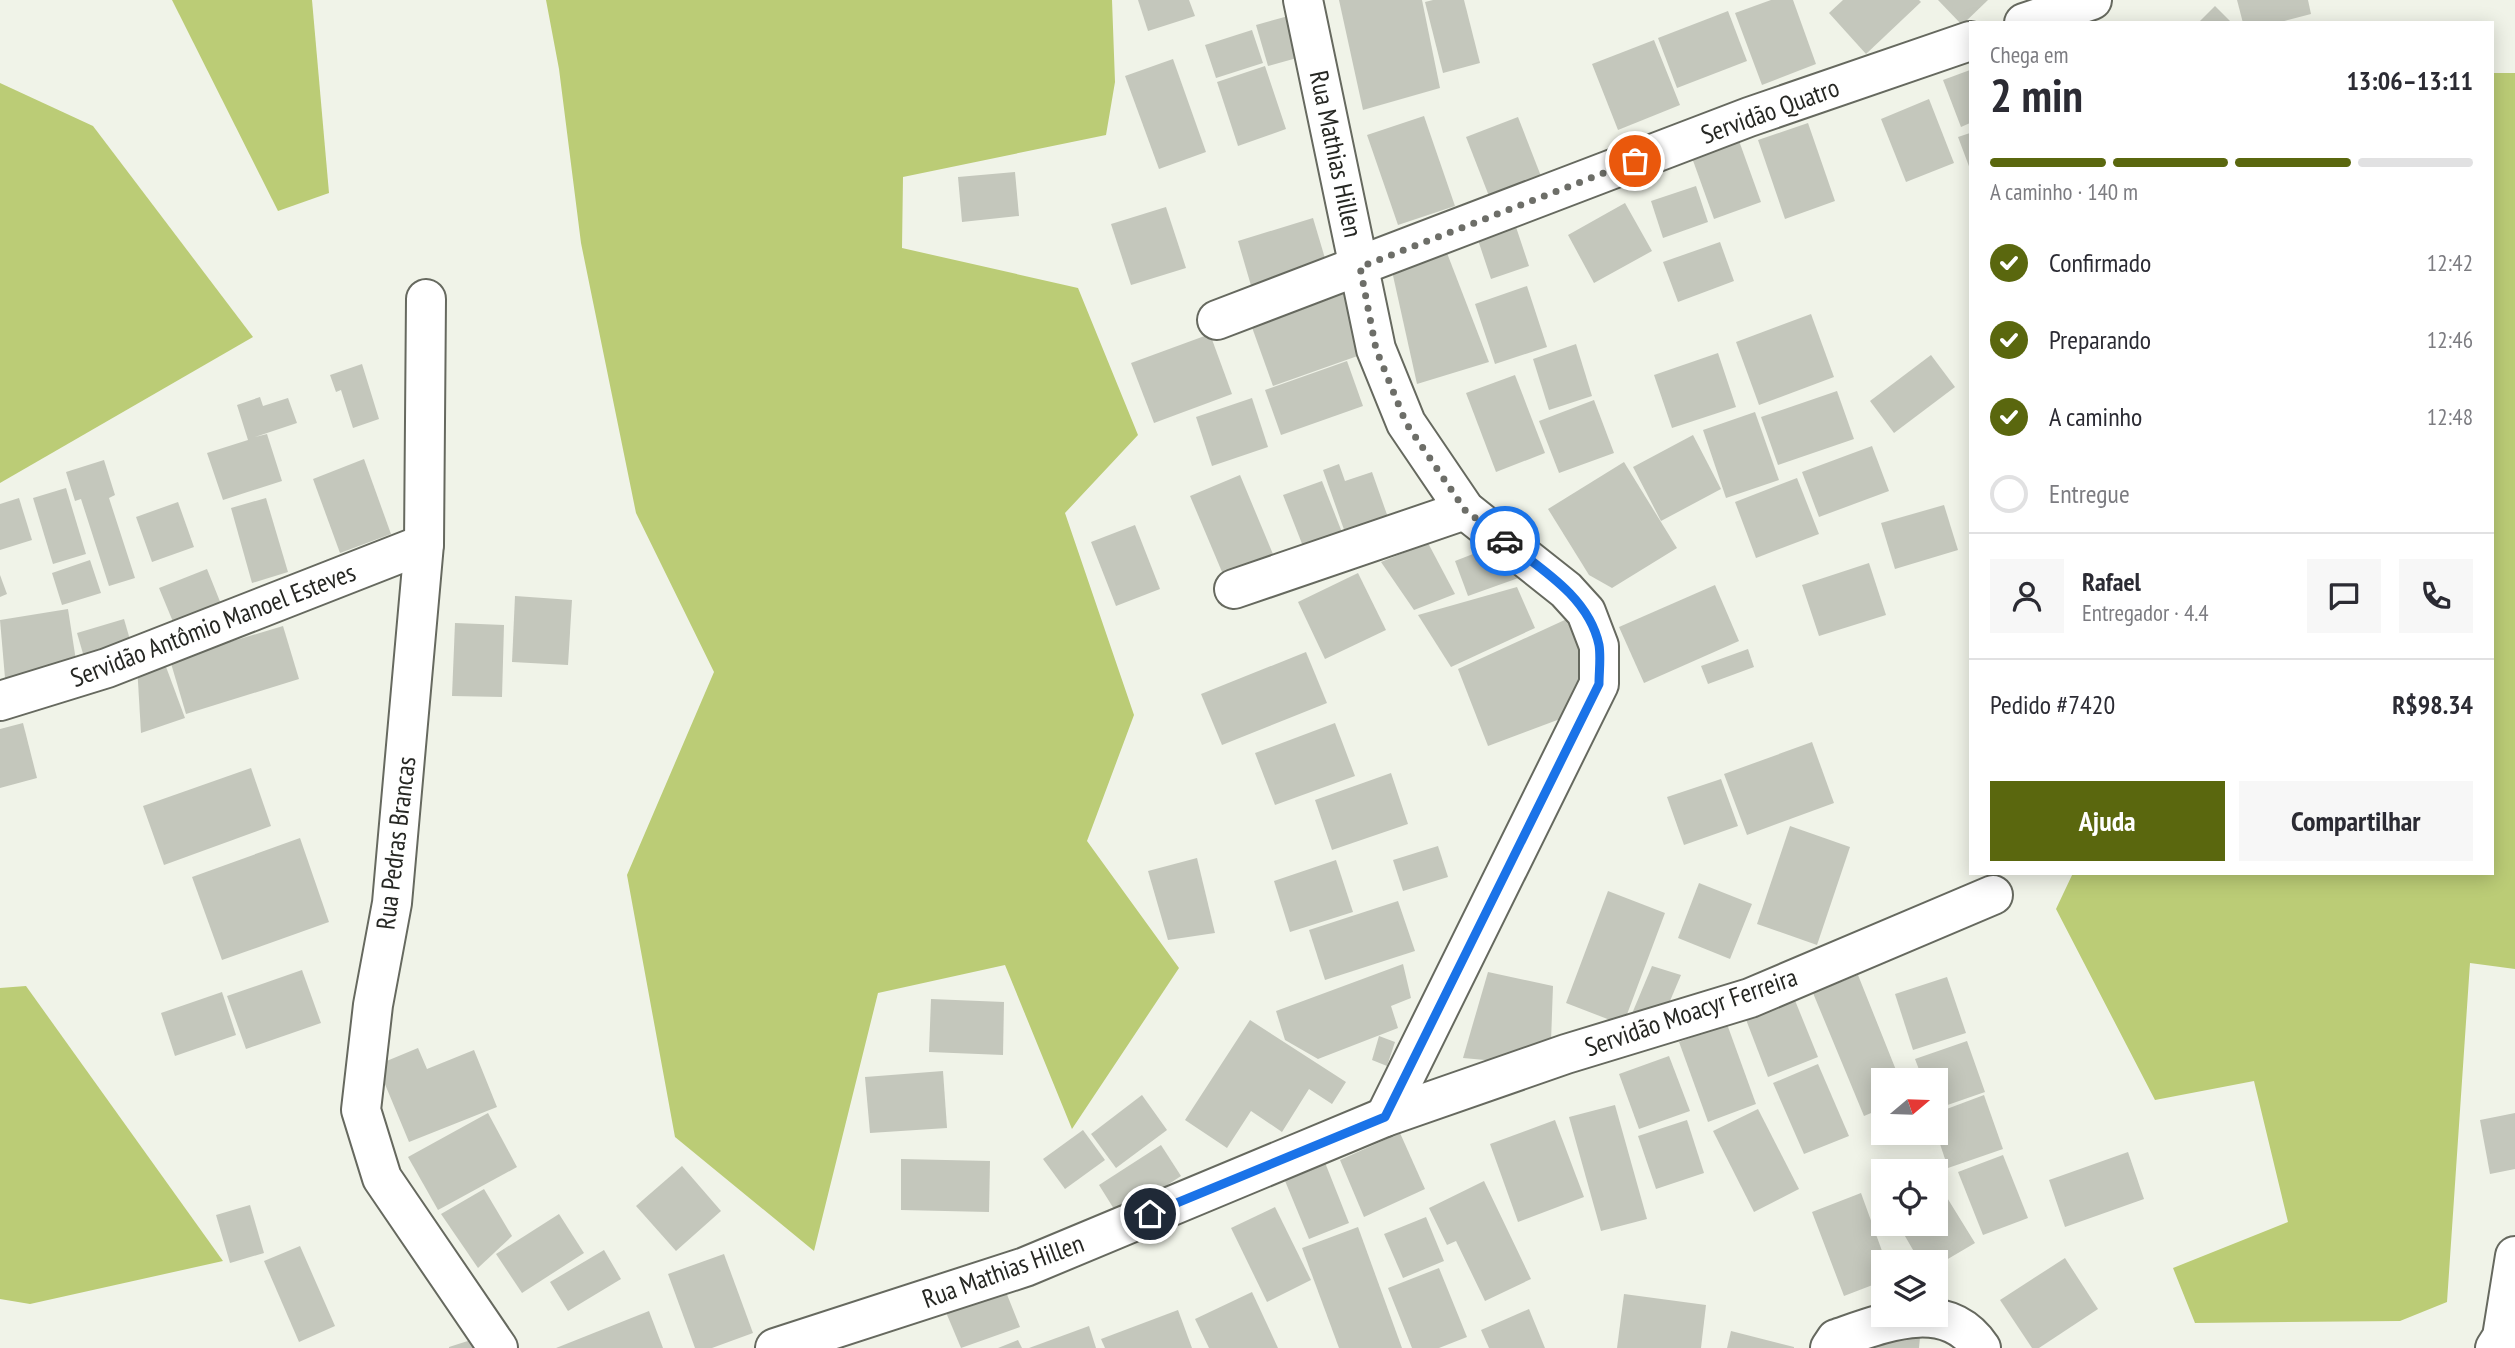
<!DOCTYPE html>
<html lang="pt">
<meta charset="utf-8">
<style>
:root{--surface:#fff;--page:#f7f7f7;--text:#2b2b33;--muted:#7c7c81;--line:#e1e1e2;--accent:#5a670e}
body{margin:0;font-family:"PT Sans Narrow",sans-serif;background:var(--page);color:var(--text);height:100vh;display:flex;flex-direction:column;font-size:26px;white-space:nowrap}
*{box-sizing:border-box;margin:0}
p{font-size:23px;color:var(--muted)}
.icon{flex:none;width:38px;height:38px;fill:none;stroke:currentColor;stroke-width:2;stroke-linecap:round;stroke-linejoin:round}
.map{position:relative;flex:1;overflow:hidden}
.side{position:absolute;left:1969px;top:21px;width:525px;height:854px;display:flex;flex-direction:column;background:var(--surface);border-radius:0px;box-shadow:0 4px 18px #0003}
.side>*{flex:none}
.needle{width:46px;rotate:71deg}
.tools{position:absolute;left:1871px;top:1068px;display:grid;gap:14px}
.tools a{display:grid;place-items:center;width:77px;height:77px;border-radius:0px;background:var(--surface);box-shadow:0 4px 18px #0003;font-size:35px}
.pin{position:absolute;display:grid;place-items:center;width:60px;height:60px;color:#fff;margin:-30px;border:4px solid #fff;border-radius:50%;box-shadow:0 2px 7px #0007}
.courier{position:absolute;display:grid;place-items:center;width:70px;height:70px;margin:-35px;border:5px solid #1a73e8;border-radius:50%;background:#fff;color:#222;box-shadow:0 2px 9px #0007}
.headline em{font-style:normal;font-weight:700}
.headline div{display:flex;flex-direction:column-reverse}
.headline{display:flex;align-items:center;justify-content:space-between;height:119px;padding:0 21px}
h1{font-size:46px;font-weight:700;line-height:52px}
.bar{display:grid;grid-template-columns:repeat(4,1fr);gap:10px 7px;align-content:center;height:84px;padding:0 21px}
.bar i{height:9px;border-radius:5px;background:var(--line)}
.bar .on{background:var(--accent)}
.bar p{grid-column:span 4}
.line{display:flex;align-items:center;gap:18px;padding:0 21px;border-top:2px solid var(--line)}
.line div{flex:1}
.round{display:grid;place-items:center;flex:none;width:74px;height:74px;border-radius:0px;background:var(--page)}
ol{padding:0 21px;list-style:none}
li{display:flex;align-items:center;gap:21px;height:77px}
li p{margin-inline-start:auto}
li .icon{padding:7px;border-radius:50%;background:var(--accent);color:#fff;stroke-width:4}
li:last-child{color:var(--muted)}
li i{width:38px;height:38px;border:4px solid var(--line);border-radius:50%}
.button{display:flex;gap:14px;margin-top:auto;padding:14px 21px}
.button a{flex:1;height:80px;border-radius:0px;background:var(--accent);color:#fff;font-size:28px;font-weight:700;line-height:80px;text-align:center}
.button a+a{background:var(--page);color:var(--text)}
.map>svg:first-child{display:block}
</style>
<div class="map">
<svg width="2515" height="1348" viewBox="0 0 2515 1348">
<rect width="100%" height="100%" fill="#f0f3e8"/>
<g fill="#bbcc76">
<path d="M172,0H312L329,193L278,211Z"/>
<path d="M546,0H1112L1115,82L1106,135L903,177L902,248L1078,288L1138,435L1065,513L1134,715L1087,841L1179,968L1072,1129L1005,965L878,993L814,1251L675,1137L627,875L714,672L636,513L581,243L559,69Z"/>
<path d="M2493,73H2515V969L2470,963L2447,1302L2400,1321L2195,1323L2173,1268L2288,1222L2254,1081L2155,1100L2056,909L2073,873H2492Z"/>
<path d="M0,83L93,126L253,337L0,483Z"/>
<path d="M26,986L223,1261L30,1304L0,1299V988Z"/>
</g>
<g fill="#c4c7bc">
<path d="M1138,0H1189L1195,16L1148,31Z"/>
<path d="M1339,0H1422L1440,88L1363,110Z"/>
<path d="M1433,0H1464L1480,63L1443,73L1425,2Z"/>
<path d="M1771,0H1793L1816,64L1762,85L1735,13Z"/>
<path d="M1843,0H1919L1921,2L1866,54L1829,13Z"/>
<path d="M1938,0H1988L1962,25Z"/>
<path d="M2237,0H2308L2311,14L2277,23H2243Z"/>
<path d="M2215,6L2232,23H2198Z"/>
<path d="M1728,11L1747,61L1677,88L1658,38Z"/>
<path d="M1292,15L1304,56L1268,66L1256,25Z"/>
<path d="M1252,30L1263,63L1216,78L1205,45Z"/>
<path d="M1654,40L1680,105L1618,130L1592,64Z"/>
<path d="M1173,59L1206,152L1159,169L1125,76Z"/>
<path d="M1265,66L1286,129L1238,146L1217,82Z"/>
<path d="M1970,70V123L1961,127L1943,80Z"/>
<path d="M1929,99L1954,163L1906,182L1881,119Z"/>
<path d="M1424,116L1455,206L1398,225L1367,135Z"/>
<path d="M1518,117L1546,189L1494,209L1466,137Z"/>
<path d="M1808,123L1835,201L1785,219L1758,140Z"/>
<path d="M1970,133V169L1958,137Z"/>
<path d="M1738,138L1761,202L1714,219L1691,155Z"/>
<path d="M1015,172L1019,216L962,222L958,177Z"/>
<path d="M1696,186L1708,222L1663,238L1651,201Z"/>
<path d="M1625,203L1652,251L1594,283L1568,235Z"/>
<path d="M1166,207L1186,268L1131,285L1111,224Z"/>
<path d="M1313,218L1327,265L1252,289L1238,241Z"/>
<path d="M1514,221L1529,266L1491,279L1476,234Z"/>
<path d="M1720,242L1734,281L1678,302L1663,262Z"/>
<path d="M1447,253L1489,362L1417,384L1392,271Z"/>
<path d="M1343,286L1366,353L1273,386L1249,319Z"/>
<path d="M1527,286L1547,347L1495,364L1475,304Z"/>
<path d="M1811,314L1834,377L1759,405L1736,342Z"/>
<path d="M1210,334L1232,394L1154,423L1131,363Z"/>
<path d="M1576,344L1592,396L1549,410L1533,359Z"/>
<path d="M1718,353L1736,407L1672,428L1654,375Z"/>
<path d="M1931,355L1955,387L1894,433L1870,401Z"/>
<path d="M1347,361L1363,406L1281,435L1265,390Z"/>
<path d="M362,364L379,419L353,428L341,390L336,392L330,375Z"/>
<path d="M1515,375L1545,453L1496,472L1466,393Z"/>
<path d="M1837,391L1854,439L1778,465L1761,417Z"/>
<path d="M260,397L263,406L288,398L297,423L255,437L267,434L282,481L223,500L207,453L248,440L237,405Z"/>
<path d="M1252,398L1268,447L1212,466L1196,417Z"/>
<path d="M1594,400L1614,453L1559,473L1539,421Z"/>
<path d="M1755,412L1779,480L1726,498L1703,430Z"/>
<path d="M1693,435L1721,489L1661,521L1633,467Z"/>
<path d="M1872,446L1889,491L1819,517L1802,472Z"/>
<path d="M364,459L391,534L340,553L313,479Z"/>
<path d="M104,460L115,495L109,498L135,578L109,586L81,499L75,501L66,472Z"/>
<path d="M1624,462L1677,548L1612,588L1589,575L1548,509Z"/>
<path d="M1339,464L1345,481L1372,472L1391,526L1348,541L1323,470Z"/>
<path d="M1240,475L1275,559L1225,579L1190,496Z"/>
<path d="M1797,478L1819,534L1756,558L1735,502Z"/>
<path d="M1322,481L1345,540L1306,554L1283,495Z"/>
<path d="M66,488L86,554L53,564L33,498Z"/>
<path d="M19,498L32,540L0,550V504Z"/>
<path d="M266,498L288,572L252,583L231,508Z"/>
<path d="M178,502L194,547L152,562L136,517Z"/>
<path d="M1944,505L1958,550L1895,569L1881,523Z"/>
<path d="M1135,525L1160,589L1116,606L1091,542Z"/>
<path d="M1428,543L1455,594L1414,610L1381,562Z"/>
<path d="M1491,547L1527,575L1468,596L1455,561Z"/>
<path d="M90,560L101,593L62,605L52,573Z"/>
<path d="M1869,563L1886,615L1819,636L1802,585Z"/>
<path d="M207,569L223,609L176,629L159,588Z"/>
<path d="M1358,573L1386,630L1325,659L1298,602Z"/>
<path d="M0,575L7,594L0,597Z"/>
<path d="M1715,585L1739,641L1644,683L1619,627Z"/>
<path d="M1517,587L1535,628L1451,667L1418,615Z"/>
<path d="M515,596L572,600L568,665L512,662Z"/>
<path d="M68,609L77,667L5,678L0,620Z"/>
<path d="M1569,618L1585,655L1568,716L1488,746L1458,669Z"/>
<path d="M124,619L133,650L86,664L77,633Z"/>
<path d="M455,623L504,625L502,697L452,696Z"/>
<path d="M283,626L299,679L186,714L170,660Z"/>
<path d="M1748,649L1754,667L1708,684L1701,666Z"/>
<path d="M1306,652L1327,703L1222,745L1201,694Z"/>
<path d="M162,656L185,718L141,733L137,665Z"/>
<path d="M23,723L37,778L0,788V729Z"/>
<path d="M1335,723L1355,776L1275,805L1255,753Z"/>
<path d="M1812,742L1834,803L1747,835L1724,774Z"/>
<path d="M251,768L271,826L164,865L143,806Z"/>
<path d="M1391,773L1408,824L1332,850L1315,800Z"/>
<path d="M1721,779L1738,826L1684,845L1667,797Z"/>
<path d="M1790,826L1850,847L1817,945L1757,924Z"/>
<path d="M300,838L329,922L222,960L192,877Z"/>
<path d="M1438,846L1448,877L1403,891L1393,860Z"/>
<path d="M1197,858L1215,933L1168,940L1148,871Z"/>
<path d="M1336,860L1353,912L1290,932L1274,881Z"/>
<path d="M1699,883L1752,904L1730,959L1678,938Z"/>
<path d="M1608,891L1665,913L1623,1025L1566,1003Z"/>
<path d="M1398,901L1415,951L1325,980L1309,930Z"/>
<path d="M1403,964L1411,998L1391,1006L1398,1028L1318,1059L1285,1040L1276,1011Z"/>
<path d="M1652,966L1681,975L1667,1008L1631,1016Z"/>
<path d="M302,970L321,1023L246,1049L227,996Z"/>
<path d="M1488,972L1553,986L1551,1042L1507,1062L1463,1058Z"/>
<path d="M1858,975L1900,1080H1883V1108L1864,1116L1813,993Z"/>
<path d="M1947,977L1966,1033L1913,1050L1895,994Z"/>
<path d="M222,992L236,1035L175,1056L161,1013Z"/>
<path d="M1794,998L1818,1057L1768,1077L1745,1017Z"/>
<path d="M931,999L1004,1002L1003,1055L929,1052Z"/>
<path d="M1250,1020L1346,1082L1332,1104L1309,1089L1282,1132L1251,1111L1227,1148L1185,1120Z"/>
<path d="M1727,1024L1756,1104L1708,1122L1679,1042Z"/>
<path d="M1379,1036L1395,1042L1387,1066L1372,1060Z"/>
<path d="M1967,1041L1985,1092L1936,1109V1080H1923L1915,1059Z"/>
<path d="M418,1048L427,1069L474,1050L497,1107L409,1142L377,1065Z"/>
<path d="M1669,1056L1690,1111L1639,1129L1619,1074Z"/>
<path d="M1818,1064L1849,1136L1804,1154L1773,1083Z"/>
<path d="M943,1071L947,1128L870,1133L865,1077Z"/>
<path d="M1142,1095L1167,1130L1116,1168L1091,1134Z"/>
<path d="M1984,1095L2003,1149L1948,1168L1936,1132V1113Z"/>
<path d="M1615,1105L1647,1219L1601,1231L1569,1117Z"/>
<path d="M1758,1109L1799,1189L1754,1212L1713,1131Z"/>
<path d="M488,1113L517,1167L438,1210L408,1157Z"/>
<path d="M2515,1113V1169L2490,1174L2480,1120Z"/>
<path d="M1555,1120L1584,1197L1518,1222L1490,1144Z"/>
<path d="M1687,1120L1704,1173L1656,1189L1638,1136Z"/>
<path d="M1083,1130L1105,1160L1065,1189L1043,1159Z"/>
<path d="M1400,1133L1425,1189L1364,1217L1340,1160Z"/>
<path d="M1161,1145L1181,1176L1119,1217L1099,1185Z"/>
<path d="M2128,1152L2144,1199L2065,1227L2049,1180Z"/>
<path d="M2003,1155L2028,1218L1983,1235L1958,1172Z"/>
<path d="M901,1159L990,1161L989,1212L901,1210Z"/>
<path d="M1324,1160L1349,1223L1309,1239L1283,1176Z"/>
<path d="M682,1166L721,1211L676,1251L636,1206Z"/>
<path d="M1484,1181L1531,1279L1485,1301L1456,1241L1447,1245L1429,1208Z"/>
<path d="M484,1189L512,1236L478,1268L441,1214Z"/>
<path d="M1861,1193L1886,1262H1883V1281L1844,1296L1812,1212Z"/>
<path d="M1946,1196L1975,1243L1936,1266V1262H1920L1898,1224L1936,1223V1202Z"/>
<path d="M250,1205L264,1253L230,1263L216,1215Z"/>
<path d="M1275,1207L1311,1280L1267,1302L1231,1228Z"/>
<path d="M559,1214L584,1253L522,1293L496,1254Z"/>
<path d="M1426,1217L1444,1261L1403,1278L1384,1234Z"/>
<path d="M1358,1227L1402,1348H1339L1302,1248Z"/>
<path d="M300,1246L335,1326L299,1342L264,1261Z"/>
<path d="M604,1250L621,1279L568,1311L550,1282Z"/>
<path d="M724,1254L753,1333L712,1348H695L668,1274Z"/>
<path d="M2065,1258L2098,1309L2039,1348H2032L2000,1300Z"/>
<path d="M1439,1268L1467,1337L1439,1348H1412L1388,1288Z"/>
<path d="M1004,1287L1020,1327L961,1348L945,1310Z"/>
<path d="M1252,1292L1278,1348H1209L1195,1319Z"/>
<path d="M1624,1294L1706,1305L1701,1348H1617Z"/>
<path d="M1529,1309L1545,1348H1489L1481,1330Z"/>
<path d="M1178,1310L1192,1348H1105L1101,1339Z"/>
<path d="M649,1311L663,1348H556Z"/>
<path d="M1089,1326L1096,1348H1029Z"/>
<path d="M1731,1331L1794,1347V1348H1727Z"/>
<path d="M1920,1337L1919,1348H1865L1871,1341Z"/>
<path d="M474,1339L493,1348H449V1347Z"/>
<path d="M1018,1340L1022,1348H998Z"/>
</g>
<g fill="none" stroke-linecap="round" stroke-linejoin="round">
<g stroke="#66695f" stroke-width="42">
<g id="minor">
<path d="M1303,0L1376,349L1406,423L1465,510L1566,590L1586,612L1599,646V684L1385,1117"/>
<path d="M2024,23L2092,0"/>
<path d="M426,299L424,544L392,903L373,1005L361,1110L382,1178L498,1348"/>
<path d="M1217,320L1749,117L1970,41"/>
<path d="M1234,589L1465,510"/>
<path d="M0,701L107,668L424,544"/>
<path d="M775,1348L1025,1267L1385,1117L1566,1054L1750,998L1993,895"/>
<path d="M1830,1348L1836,1339C1883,1323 1946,1296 1981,1348"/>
<path d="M2495,1348L2502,1337L2515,1256"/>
</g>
</g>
<use href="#minor" stroke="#fff" stroke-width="38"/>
</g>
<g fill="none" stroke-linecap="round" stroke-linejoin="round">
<path stroke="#6d6e68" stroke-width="7" stroke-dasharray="0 12.6" d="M1505,541L1465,510L1406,423L1376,349L1360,267L1635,161"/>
<path stroke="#1a73e8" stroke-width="9" d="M1150,1214L1385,1117L1599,684C1599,672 1601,657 1599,645C1589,597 1541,569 1505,541"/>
</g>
<g text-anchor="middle" stroke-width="6" stroke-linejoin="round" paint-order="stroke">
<g font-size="26" fill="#262723" stroke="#fff">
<text transform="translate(1770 111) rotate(-20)" y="9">Servidão Quatro</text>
<text transform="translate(1336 154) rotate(78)" y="9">Rua Mathias Hillen</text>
<text transform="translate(213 625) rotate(-21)" y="9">Servidão Antômio Manoel Esteves</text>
<text transform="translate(396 843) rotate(-83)" y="9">Rua Pedras Brancas</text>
<text transform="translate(1691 1012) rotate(-19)" y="9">Servidão Moacyr Ferreira</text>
<text transform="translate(1003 1271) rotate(-20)" y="9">Rua Mathias Hillen</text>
</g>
</g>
</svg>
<div class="tools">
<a><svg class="needle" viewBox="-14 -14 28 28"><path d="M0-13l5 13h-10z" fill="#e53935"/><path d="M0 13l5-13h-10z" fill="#7c7c81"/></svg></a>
<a><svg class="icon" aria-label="locate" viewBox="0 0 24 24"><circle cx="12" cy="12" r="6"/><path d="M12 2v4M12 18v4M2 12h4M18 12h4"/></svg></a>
<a><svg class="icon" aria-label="layers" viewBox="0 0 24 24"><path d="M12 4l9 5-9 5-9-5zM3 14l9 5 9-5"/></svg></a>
</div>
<div class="pin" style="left:1635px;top:161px;background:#ea580c"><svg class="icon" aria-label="bag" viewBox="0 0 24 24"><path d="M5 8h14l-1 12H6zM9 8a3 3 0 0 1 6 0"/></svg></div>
<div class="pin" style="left:1150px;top:1214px;background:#1f2937"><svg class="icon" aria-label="home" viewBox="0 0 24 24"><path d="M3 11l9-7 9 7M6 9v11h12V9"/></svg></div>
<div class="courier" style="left:1505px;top:541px"><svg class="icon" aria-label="car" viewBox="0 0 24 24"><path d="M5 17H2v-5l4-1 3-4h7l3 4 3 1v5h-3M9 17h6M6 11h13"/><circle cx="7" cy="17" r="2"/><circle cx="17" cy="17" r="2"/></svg></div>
<section class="side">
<div class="headline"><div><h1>2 min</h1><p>Chega em</p></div><em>13:06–13:11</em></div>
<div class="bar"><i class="on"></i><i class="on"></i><i class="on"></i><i></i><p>A caminho · 140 m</p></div>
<ol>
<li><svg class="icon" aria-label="check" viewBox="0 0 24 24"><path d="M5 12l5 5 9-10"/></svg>Confirmado<p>12:42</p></li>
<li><svg class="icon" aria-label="check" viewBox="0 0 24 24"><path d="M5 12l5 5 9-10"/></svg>Preparando<p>12:46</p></li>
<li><svg class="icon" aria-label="check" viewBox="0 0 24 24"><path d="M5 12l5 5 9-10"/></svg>A caminho<p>12:48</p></li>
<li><i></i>Entregue</li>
</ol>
<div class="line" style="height:126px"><a class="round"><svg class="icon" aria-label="person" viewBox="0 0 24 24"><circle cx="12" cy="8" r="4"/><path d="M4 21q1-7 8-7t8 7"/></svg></a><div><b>Rafael</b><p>Entregador · 4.4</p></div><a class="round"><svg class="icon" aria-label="chat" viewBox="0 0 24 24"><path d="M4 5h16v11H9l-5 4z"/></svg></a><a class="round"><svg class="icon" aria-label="phone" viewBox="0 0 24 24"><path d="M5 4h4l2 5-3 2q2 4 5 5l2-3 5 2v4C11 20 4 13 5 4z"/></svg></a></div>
<div class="line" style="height:91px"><div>Pedido #7420</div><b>R$98.34</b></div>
<div class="button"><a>Ajuda</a><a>Compartilhar</a></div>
</section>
</div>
